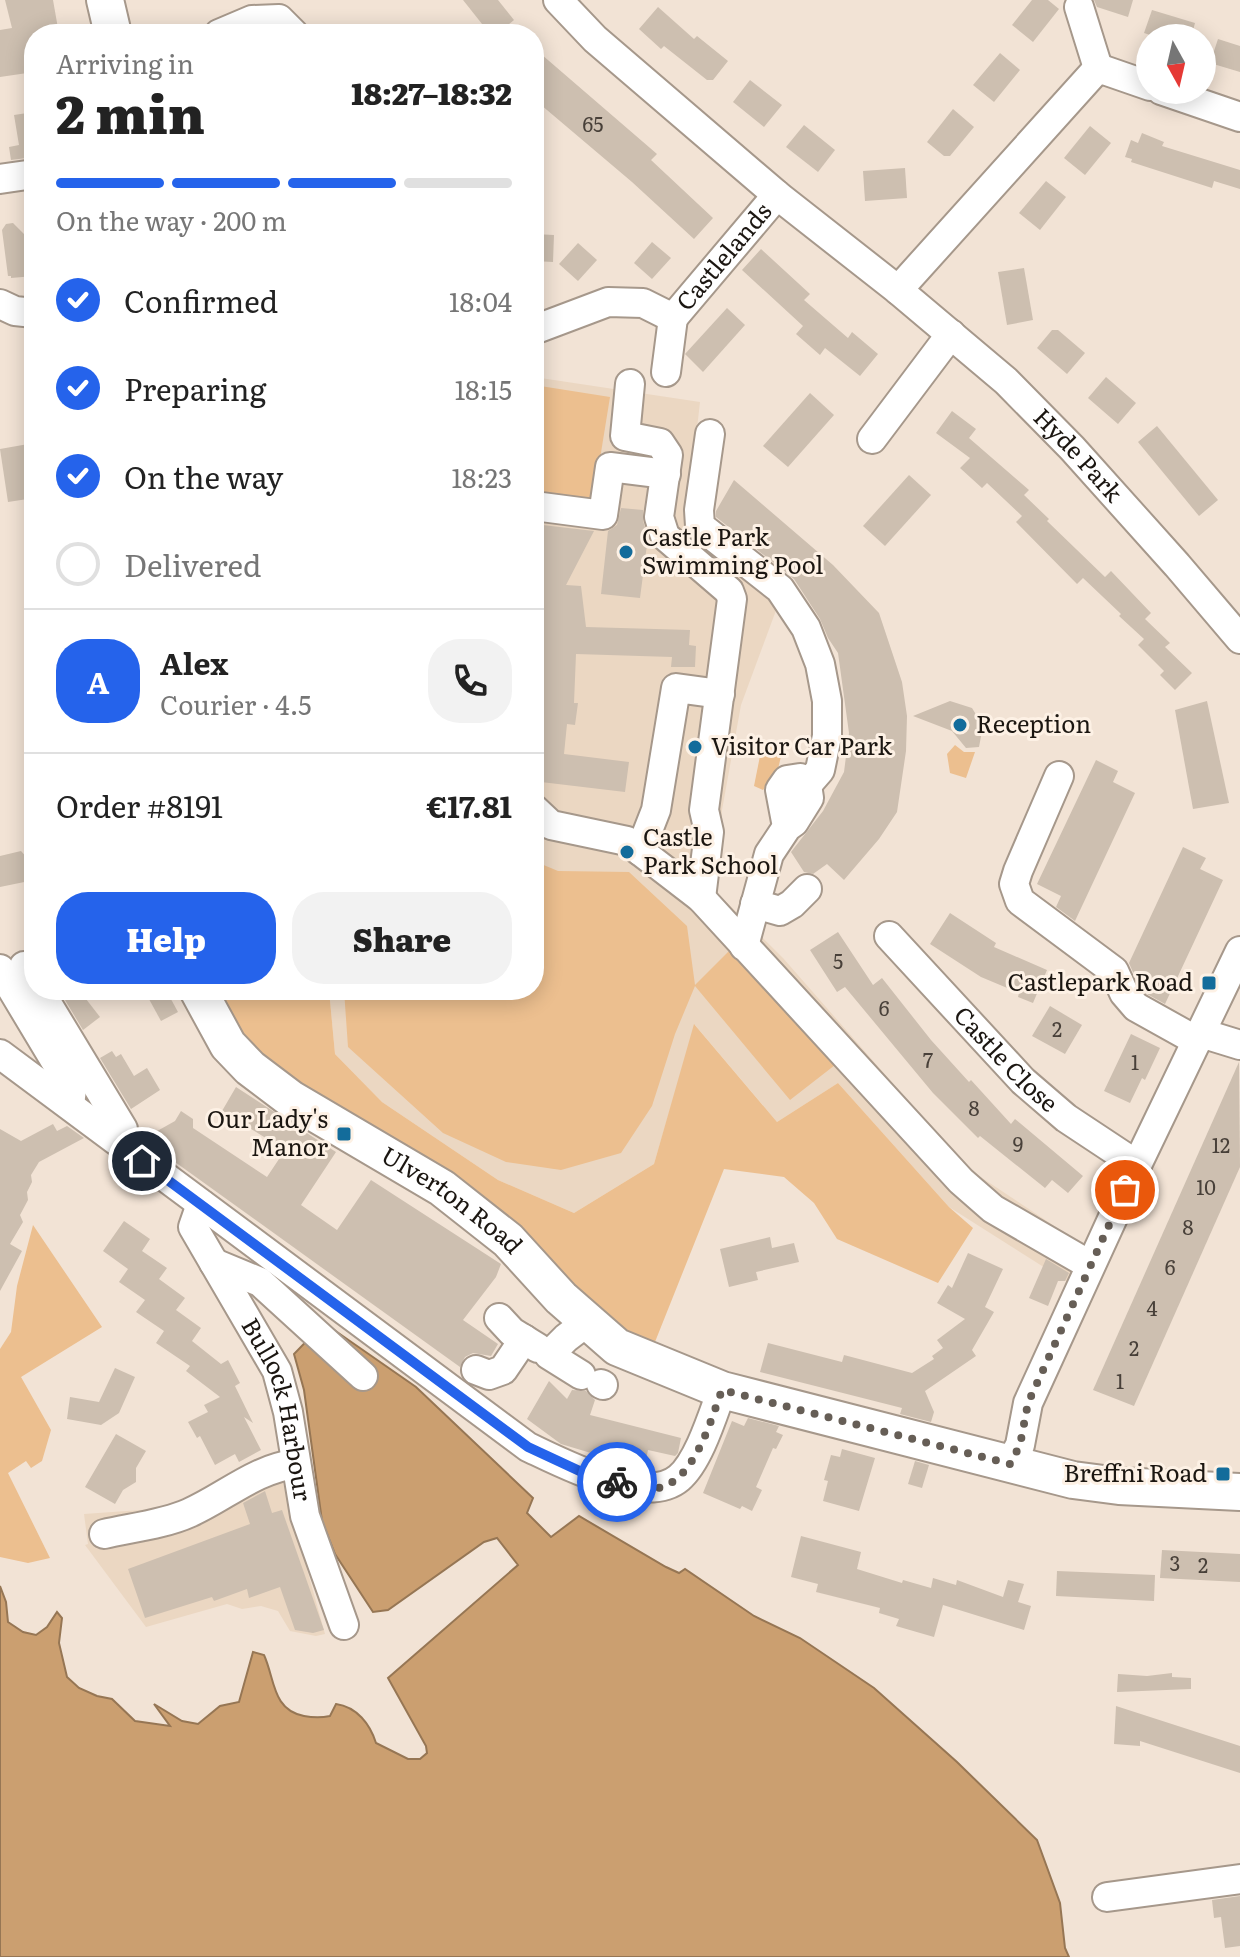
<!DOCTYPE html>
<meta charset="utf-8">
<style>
:root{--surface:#fff;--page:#f2f2f2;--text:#222;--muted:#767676;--line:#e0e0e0;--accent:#2563eb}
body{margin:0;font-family:Literata,serif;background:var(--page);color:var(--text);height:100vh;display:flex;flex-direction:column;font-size:30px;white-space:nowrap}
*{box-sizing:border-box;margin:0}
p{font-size:26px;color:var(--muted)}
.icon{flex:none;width:44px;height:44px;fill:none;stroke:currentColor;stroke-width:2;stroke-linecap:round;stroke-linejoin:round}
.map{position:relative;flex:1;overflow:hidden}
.details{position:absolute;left:24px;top:24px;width:520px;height:976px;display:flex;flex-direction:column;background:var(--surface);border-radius:32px;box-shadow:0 4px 20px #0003}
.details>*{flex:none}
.needle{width:52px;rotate:172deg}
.buttons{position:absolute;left:1136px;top:24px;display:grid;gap:16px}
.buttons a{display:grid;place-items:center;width:80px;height:80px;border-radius:50%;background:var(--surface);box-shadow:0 4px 20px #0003;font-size:40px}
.pin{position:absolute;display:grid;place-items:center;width:68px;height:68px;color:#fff;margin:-34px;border:4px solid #fff;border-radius:50%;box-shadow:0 2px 8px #0007}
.courier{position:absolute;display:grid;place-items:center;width:80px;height:80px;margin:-40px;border:6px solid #2563eb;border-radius:50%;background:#fff;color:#222;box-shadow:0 2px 10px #0007}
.summary em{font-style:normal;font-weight:800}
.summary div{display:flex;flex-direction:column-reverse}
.summary{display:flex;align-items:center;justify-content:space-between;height:136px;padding:0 32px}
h1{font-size:52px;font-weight:800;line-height:60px}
.bar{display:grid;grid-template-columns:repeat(4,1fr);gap:12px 8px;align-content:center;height:96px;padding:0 32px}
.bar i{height:10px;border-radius:6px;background:var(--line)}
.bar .on{background:var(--accent)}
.bar p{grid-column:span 4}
.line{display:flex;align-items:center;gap:20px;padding:0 32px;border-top:2px solid var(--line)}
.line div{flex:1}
.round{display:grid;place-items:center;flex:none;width:84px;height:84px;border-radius:32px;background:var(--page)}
ol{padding:0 32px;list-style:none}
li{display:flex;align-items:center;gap:24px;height:88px}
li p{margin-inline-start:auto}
li .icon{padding:8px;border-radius:50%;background:var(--accent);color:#fff;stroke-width:4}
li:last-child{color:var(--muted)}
li i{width:44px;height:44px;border:4px solid var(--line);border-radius:50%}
.cta{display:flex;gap:16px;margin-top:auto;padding:16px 32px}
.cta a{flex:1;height:92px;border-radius:32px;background:var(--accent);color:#fff;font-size:32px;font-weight:800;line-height:92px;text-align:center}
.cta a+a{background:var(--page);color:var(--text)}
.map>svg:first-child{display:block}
</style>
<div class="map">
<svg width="1240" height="1957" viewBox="0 0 1240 1957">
<rect width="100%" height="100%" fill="#f2e3d5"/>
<g fill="#ebd7c2">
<path d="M534,377L700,402L685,535L778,605L741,705L722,810L717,893L783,958L967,1168L1089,1249L1072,1285L949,1207L838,1083L777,1122L695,1025L654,1164L574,1213L498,1180L382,1102L335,1054L329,990H534Z"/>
<path d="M276,1458L325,1634L316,1636L290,1631L278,1611L261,1606L242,1609L227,1604L146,1627L85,1545L88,1544L84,1514L183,1507Z"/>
</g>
<g fill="#ecbf8f">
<path d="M534,385L610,397L593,502L534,493Z"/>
<path d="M763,741L784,744L777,773L763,790L754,786Z"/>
<path d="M955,745L964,752H975L966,778L950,773L947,754Z"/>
<path d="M534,861L558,871L629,872L687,926L695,985L733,947L835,1065L790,1100L695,986L675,1034L652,1106L621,1153L561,1170L506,1162L443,1133L348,1047L344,990H534Z"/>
<path d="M209,990H329L335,1054L382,1102L498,1180L574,1213L654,1164L694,1024L777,1122L838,1083L949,1207L973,1228L938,1283L837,1239L814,1203L784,1177L724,1169L649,1357L553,1271L494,1205L310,1094L254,1047Z"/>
<path d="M33,1225L102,1327L21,1377L51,1430L42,1461L31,1468L26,1461L8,1473L50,1558L28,1563L0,1557V1349L11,1332L17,1286Z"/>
</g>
<path fill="#cb9f70" stroke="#967654" stroke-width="2" d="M324,1323L416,1387L533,1498L527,1513L551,1537L579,1516L666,1567L679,1573L685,1569L754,1616L800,1638L874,1688L957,1762L1037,1840L1060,1903L1065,1948L1069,1957H0V1586L6,1602L8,1622L23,1632L36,1635L47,1627L57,1612L62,1618L59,1643L67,1677L79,1688L97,1696L112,1699L135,1721L170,1726L154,1704L182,1721L198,1724L220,1706L239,1702L253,1652L264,1655C275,1679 272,1710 304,1716C314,1718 321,1718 330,1716L336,1704C357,1707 370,1724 376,1743L408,1759H420L427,1753L426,1746L388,1678L518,1565L497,1538L484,1542L388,1610L373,1612L335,1554L322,1521L304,1390L294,1354Z"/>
<g fill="#cdbfb0">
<path d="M5,0H53L59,34H34V72L0,77V30L12,28Z"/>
<path d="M463,0H498L514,20L497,34H490Z"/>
<path d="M1032,0H1048L1059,9L1033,42L1012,25Z"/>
<path d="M1094,0H1133L1128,17L1097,7Z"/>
<path d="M658,7L694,39L697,36L728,61L713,80H707L664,46L661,49L639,29Z"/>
<path d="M1152,10L1195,23L1191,38H1159L1144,33Z"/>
<path d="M1218,39L1240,46V72L1210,63Z"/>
<path d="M534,48L657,154L651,160L713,218L694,239L632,182L534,99Z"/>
<path d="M1000,53L1020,70L994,102L973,85Z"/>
<path d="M750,80L782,105L764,127L733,102Z"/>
<path d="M953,109L974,127L950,156H944L927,142Z"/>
<path d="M34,112V157L11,160L9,147L19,145L14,115Z"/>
<path d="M804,125L835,150L818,172L786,147Z"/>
<path d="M1090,126L1111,143L1085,175L1064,158Z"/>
<path d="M1142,133L1164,142L1162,146L1240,170V189L1214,181L1212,188L1131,162L1132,159L1125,157L1131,140L1138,143Z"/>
<path d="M905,168L907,198L865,201L863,171Z"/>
<path d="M1046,181L1066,197L1040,230L1019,213Z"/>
<path d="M13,223L24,234L34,232V276L11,278V276H8L2,230L6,224Z"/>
<path d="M534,234L554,235L553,262L534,261Z"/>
<path d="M652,242L671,258L652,279L634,263Z"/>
<path d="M578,243L597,260L578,281L559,264Z"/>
<path d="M761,249L810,294L804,300L848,338L852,332L878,354L860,376L825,348L820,355L796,334L803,326L742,270Z"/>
<path d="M1024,268L1033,320L1007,325L998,272Z"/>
<path d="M727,308L745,325L703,372L685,354Z"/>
<path d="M1052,330H1058L1085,353L1067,374L1037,348Z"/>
<path d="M1106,377L1136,403L1118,424L1088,398Z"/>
<path d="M810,393L834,415L788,467L763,446Z"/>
<path d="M952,411L976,429L969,438L1029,490L1024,495L1049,519L1047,521L1105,577L1111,571L1151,613L1145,619L1170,643L1165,647L1192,673L1175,690L1160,675L1164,671L1138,645L1144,639L1119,616L1121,614L1083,578L1077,584L1016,522L1022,516L987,483L982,488L960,468L970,458L936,433Z"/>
<path d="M1157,426L1218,500L1199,516L1138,442Z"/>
<path d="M34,443V498L8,502L0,449Z"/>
<path d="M909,475L931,495L885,546L863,526Z"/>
<path d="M734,480L833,565L879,613L902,682L907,716L906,751L897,812L879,839L844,880L827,864L813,874L804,872L791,852L823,811L844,772L849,733L838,653L828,638L820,619L794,579L716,517V511Z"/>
<path d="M621,508L643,510V521L648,537L640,598L601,594L608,531L617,525Z"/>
<path d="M534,524L594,531L566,585L581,586L586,627L690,630L689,645L696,646L695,667H671L672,657L576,654L574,703H578L575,725L567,724L564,754L629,762L625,792L541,782L543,766L536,765L540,724L534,723Z"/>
<path d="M950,701L972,708L983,726L979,747L966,748L952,731L913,716Z"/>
<path d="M1207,701L1229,803L1193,809L1175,710Z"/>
<path d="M1096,760L1118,771L1113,782L1135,793L1075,921L1056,907L1061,896L1037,884Z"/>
<path d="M1183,847L1206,858L1200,869L1223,880L1165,1004L1147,994L1145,991L1149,983L1135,977L1129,963Z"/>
<path d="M21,851L34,866V880L0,887V856Z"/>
<path d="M950,913L996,943L994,947L1047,970L1033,1003L1018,997L1019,993L981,977L930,944Z"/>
<path d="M838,932L873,985L882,978L931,1040L969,1082L971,1080L1011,1124L1015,1119L1083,1176L1068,1193L1052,1180L1045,1188L980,1136L978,1138L933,1093L845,987L837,992L810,950Z"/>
<path d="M59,990H79L100,1017L83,1030Z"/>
<path d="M144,990H166L178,1012L161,1021Z"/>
<path d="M1050,1006L1082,1025L1065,1054L1032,1036Z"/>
<path d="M1131,1034L1160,1048L1145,1080L1142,1078L1130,1103L1104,1091Z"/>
<path d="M112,1051L116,1057L121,1054L134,1076L147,1068L160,1090L131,1109L100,1058Z"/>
<path d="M1239,1062L1240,1167L1134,1406L1093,1390Z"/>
<path d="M236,1087L336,1152L301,1205L337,1230L371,1180L501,1264L496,1277L463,1320L498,1344L491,1356L473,1353L465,1357L460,1367L143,1139L175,1121L181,1111L193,1119V1128L267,1177L285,1150L222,1111Z"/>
<path d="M53,1124L57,1131L67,1126L84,1138L39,1162L31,1175L32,1182L27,1192L28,1200L20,1215L23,1222L10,1244L22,1251L0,1291V1129L21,1141Z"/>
<path d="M124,1221L150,1239L142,1251L167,1268L159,1279L185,1298L176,1310L201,1328L192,1341L221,1364L228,1360L240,1383L235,1386L253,1423L244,1417L261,1450L239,1462L235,1454L215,1465L200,1436L197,1438L188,1422L208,1412L204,1405L220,1397L186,1371L190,1366L156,1343L164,1331L136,1312L145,1300L119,1282L128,1269L103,1251Z"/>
<path d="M770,1237L772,1248L794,1243L799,1262L756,1272L758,1280L729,1287L720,1249Z"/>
<path d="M968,1253L1003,1269L985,1307L994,1312L972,1350L976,1356L925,1391L934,1412L931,1422L900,1414L902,1408L760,1372L768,1343L842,1362L844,1355L912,1373L934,1359L932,1356L943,1348L937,1340L965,1319L937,1303L948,1285L952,1288Z"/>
<path d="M1046,1259L1069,1273L1065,1281H1058L1048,1306L1029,1298Z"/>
<path d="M115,1368L135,1377L119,1413L101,1425L67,1419L70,1397L99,1402Z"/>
<path d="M549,1381L567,1399L572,1390L586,1391L595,1400L590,1415L681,1438L678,1453L675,1456L648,1450L644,1469L561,1444L527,1419Z"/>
<path d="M748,1418L779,1426L776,1432L783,1435L776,1449L773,1448L756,1487L762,1490L752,1511L742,1506L740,1509L703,1493L732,1421L744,1426Z"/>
<path d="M116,1434L146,1451L136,1468V1482L123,1490L115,1504L85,1487Z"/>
<path d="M842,1449L875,1458L859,1511L823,1501L828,1481L824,1480L831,1455L840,1457Z"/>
<path d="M915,1461L929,1465L922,1488L908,1484Z"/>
<path d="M265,1491L272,1513L282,1510L324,1630L313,1633L295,1630L280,1587L249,1598L247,1589L214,1601L212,1597L145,1618L128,1569L250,1524L243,1503Z"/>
<path d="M801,1536L861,1552L857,1569L902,1583L903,1580L931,1588L933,1578L956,1585L957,1580L1003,1597L1008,1580L1024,1584L1018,1602L1031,1606L1024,1630L943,1605L934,1637L896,1626L899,1619L879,1613L880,1608L816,1592L818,1584L791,1577Z"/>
<path d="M1162,1550L1240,1554V1582L1160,1578Z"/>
<path d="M1057,1571L1155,1575L1154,1601L1056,1596Z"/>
<path d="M1172,1673V1677L1191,1678V1689L1117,1692L1118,1674L1147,1676Z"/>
<path d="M1116,1706L1240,1746V1773L1140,1741V1746L1114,1744Z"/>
<path d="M1240,1896V1946L1225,1948L1221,1917L1214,1918L1212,1900Z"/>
</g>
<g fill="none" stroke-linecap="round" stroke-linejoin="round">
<g stroke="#a6988b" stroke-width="32">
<g id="minor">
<path id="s1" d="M558,0L595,39L777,195L898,290L1006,381L1072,448L1177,565L1240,639"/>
<path d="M1079,7L1098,68"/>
<path d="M219,34L252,20L279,19L294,34"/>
<path d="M1161,90L1240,117"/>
<path d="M0,179L34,174"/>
<path d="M898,290L1098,68L1150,86"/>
<path d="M0,304L15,311L34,313"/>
<path id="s2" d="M539,328L608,302L643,303L673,318L777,195"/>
<path d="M666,372L673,318"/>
<path d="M630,384L625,436L660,443L668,455L659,517L665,536L729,591L732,599L704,810L709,832L701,898"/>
<path d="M710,434L699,510L700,526L780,589L806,628L820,664L827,701V736L820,770L807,785"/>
<path d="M872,439L951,334"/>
<path d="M534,506L603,515L610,467L666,474"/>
<path d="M1059,776L1018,871L1014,884L1020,901L1114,971L1124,993L1136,1007L1197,1041"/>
<path d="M534,809L551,825L627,841L701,898L961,1181L993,1209L1090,1265"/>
<path d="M640,851L656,810L676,688L720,694"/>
<path d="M755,904L780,911L792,904L807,889"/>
<path id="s3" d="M889,936L1023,1081L1066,1118L1137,1165"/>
<path d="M744,946L769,854L787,827L794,822L809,798L807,785L800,778L787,780L780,790L787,827"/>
<path d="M24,966L34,982"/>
<path d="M0,969L72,1089L70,1105"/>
<path d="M39,990L123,1129L122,1146"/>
<path d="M1201,1033L1240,1045"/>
<path d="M0,1054L528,1447C562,1463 645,1507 679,1478C699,1461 713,1414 722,1390"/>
<path id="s4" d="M201,1204L193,1227L277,1371L288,1412L305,1516L344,1625"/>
<path d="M214,1263L260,1282L363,1376"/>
<path d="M499,1318L512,1332L538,1348"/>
<path d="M476,1370L489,1375L503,1370L524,1339"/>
<path d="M581,1375L549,1355L566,1338L587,1322"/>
<path d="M601,1384L603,1385"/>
<path d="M1010,1464L1020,1445L1028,1403L1137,1165L1240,951"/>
<path d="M104,1534C130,1528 165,1524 189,1513C225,1497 255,1469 295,1464"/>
<path d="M1107,1897L1240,1879"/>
</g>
</g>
<g stroke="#a6988b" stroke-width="40">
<g id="major">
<path d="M105,0L113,34"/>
<path id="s5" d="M198,990L228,1045L250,1068L291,1099L442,1188L508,1240L561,1298L617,1347L722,1390L1073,1480L1119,1486L1240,1492"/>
</g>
</g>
<use href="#minor" stroke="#fff" stroke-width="28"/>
<use href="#major" stroke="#fff" stroke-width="36"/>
</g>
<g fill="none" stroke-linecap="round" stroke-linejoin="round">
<path stroke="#665e56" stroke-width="8" stroke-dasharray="0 14.4" d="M617,1482C627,1484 638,1488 648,1489C692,1491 710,1422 722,1390L1010,1464L1020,1445L1028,1403L1125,1190"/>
<path stroke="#2563eb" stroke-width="10" d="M142,1161L528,1447L586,1474L617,1482"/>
</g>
<g fill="#136c9b" stroke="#fdf1e5" stroke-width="3">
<circle cx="626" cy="552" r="8"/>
<circle cx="960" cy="725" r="8"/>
<circle cx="695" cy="747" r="8"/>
<circle cx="627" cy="852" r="8"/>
<rect x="1201" y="975" width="16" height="16" rx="4"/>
<rect x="336" y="1126" width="16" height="16" rx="4"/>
<rect x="1215" y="1466" width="16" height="16" rx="4"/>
</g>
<g text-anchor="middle" stroke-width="6" stroke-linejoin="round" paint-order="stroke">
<g font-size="20" fill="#484039">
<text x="593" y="132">65</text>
<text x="838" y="969">5</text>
<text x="884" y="1016">6</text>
<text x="1057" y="1037">2</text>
<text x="928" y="1068">7</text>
<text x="1135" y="1070">1</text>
<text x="974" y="1116">8</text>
<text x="1018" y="1152">9</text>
<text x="1221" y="1153">12</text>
<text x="1206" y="1195">10</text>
<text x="1188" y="1235">8</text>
<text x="1170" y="1275">6</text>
<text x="1152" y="1316">4</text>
<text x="1134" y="1356">2</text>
<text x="1120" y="1389">1</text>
<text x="1175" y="1571">3</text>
<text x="1203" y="1573">2</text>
</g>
<g font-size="24" fill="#1b1611" stroke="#fdf1e5">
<text dy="8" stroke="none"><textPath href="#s2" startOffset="222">Castlelands</textPath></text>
<text dy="8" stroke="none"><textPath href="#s1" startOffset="692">Hyde Park</textPath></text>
<text dy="8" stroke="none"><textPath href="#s3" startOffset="170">Castle Close</textPath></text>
<text dy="8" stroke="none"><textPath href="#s5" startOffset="336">Ulverton Road</textPath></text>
<text dy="8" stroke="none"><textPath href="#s4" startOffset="228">Bullock Harbour</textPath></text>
</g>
<g font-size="24" fill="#1b1611" stroke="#fdf1e5" text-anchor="start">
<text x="642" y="546">Castle Park<tspan x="642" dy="28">Swimming Pool</tspan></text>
<text x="976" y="733">Reception</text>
<text x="711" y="755">Visitor Car Park</text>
<text x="643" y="846">Castle<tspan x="643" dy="28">Park School</tspan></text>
<text x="1193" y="991" text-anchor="end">Castlepark Road</text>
<text x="328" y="1128" text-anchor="end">Our Lady's<tspan x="328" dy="28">Manor</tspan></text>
<text x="1207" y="1482" text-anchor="end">Breffni Road</text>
</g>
</g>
</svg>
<div class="buttons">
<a><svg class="needle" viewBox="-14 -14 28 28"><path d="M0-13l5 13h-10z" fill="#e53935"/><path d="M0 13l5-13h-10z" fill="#767676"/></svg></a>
</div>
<div class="pin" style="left:1125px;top:1190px;background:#ea580c"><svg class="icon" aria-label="bag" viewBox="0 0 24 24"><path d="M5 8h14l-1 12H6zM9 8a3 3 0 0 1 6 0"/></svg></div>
<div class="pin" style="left:142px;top:1161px;background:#1f2937"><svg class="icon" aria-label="home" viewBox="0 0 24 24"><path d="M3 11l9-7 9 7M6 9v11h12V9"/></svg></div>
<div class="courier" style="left:617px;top:1482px"><svg class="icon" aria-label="bike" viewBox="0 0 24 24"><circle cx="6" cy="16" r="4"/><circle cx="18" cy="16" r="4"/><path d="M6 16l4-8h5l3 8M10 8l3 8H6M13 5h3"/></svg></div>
<section class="details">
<div class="summary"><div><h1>2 min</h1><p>Arriving in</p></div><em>18:27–18:32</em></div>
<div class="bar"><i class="on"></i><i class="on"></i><i class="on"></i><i></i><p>On the way · 200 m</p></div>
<ol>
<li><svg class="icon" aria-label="check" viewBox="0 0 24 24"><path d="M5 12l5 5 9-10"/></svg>Confirmed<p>18:04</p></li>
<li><svg class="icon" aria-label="check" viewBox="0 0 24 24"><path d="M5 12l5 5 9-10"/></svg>Preparing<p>18:15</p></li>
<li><svg class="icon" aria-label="check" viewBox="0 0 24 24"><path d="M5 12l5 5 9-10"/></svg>On the way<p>18:23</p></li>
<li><i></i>Delivered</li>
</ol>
<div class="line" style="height:144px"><b class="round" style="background:var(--accent);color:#fff">A</b><div><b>Alex</b><p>Courier · 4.5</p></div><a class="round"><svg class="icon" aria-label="phone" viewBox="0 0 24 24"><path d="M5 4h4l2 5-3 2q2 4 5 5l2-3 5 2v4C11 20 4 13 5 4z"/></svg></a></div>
<div class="line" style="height:104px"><div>Order #8191</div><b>€17.81</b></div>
<div class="cta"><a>Help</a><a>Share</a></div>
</section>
</div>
